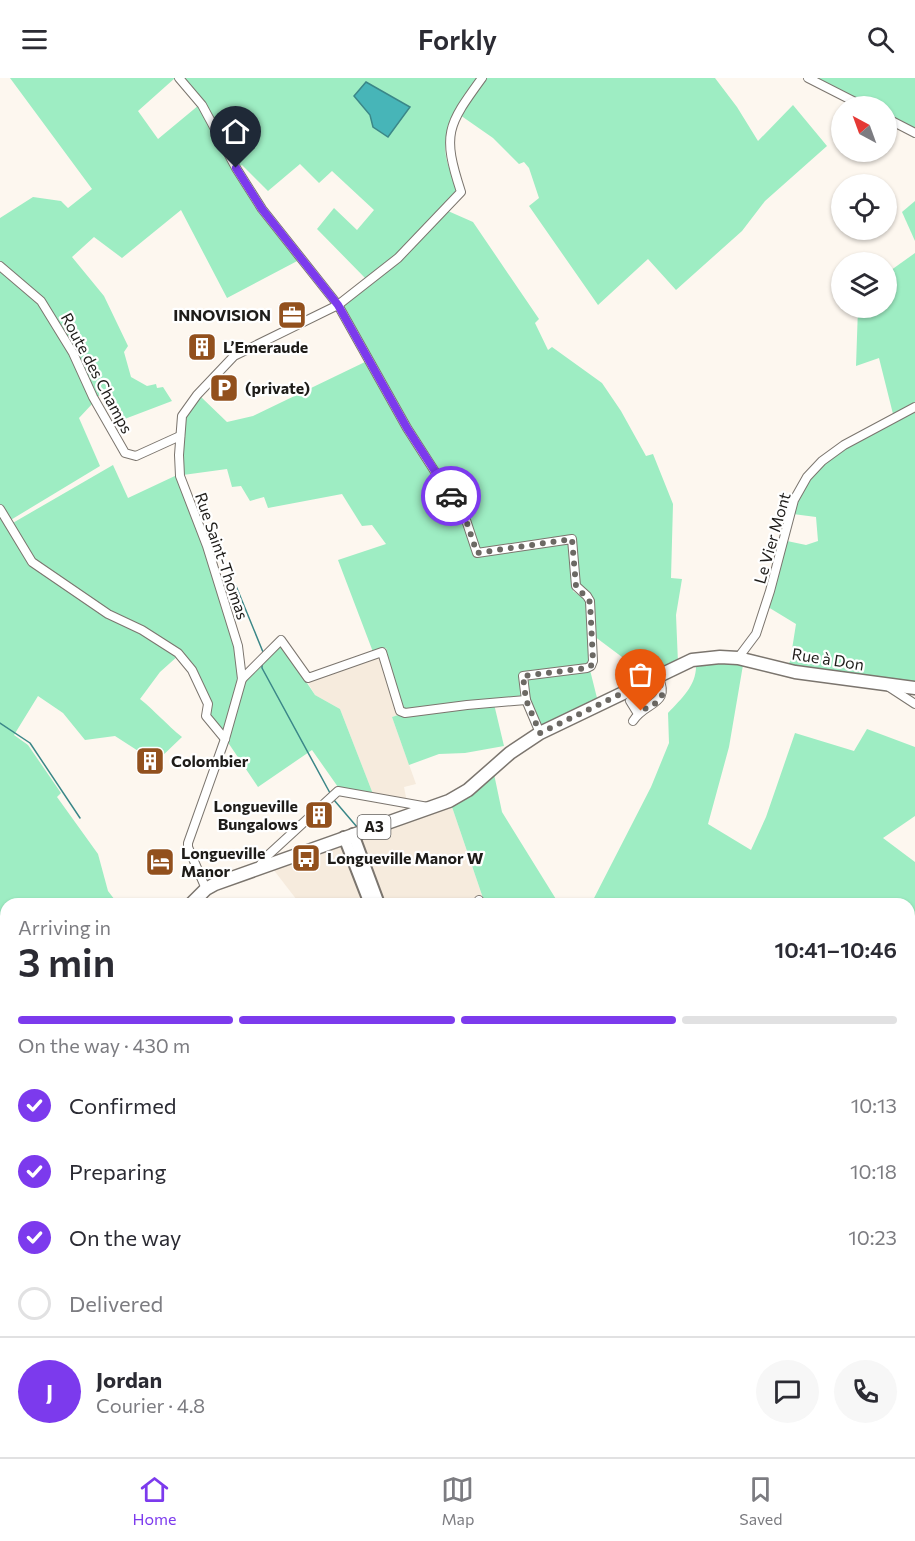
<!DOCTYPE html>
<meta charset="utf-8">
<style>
:root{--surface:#fff;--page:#f7f7f7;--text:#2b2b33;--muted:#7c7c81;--line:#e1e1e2;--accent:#7c3aed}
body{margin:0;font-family:Commissioner,sans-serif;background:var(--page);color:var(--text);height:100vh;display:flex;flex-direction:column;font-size:22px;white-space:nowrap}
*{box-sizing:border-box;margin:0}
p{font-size:20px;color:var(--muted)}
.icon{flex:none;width:33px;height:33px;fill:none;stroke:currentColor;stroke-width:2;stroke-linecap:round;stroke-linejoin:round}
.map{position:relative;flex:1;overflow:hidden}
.side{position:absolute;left:0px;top:820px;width:915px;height:560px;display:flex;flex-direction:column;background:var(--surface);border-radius:18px 18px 0 0;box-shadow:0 2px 4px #0004}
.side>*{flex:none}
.needle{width:39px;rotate:319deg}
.buttons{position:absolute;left:831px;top:18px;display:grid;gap:12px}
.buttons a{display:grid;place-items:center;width:66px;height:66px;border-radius:50%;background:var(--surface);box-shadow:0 2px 4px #0004;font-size:30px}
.pin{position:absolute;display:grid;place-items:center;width:51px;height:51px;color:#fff;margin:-62px -26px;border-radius:50% 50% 50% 0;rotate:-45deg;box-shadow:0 0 6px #0007}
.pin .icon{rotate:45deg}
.courier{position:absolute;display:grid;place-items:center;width:60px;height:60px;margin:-30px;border:4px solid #7c3aed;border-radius:50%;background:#fff;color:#222;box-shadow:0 2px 8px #0007}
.headline em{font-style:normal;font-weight:600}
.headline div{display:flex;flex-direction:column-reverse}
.headline{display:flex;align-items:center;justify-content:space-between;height:102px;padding:0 18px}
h1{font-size:39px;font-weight:600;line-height:45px}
.bar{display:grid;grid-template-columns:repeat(4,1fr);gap:9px 6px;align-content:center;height:72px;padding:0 18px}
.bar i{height:8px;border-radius:4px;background:var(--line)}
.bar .selected{background:var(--accent)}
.bar p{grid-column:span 4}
.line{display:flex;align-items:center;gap:15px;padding:0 18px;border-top:2px solid var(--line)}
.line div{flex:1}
.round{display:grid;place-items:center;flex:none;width:63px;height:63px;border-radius:32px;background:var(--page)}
ol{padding:0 18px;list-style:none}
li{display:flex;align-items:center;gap:18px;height:66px}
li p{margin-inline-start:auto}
li .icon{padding:6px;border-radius:50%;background:var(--accent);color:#fff;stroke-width:4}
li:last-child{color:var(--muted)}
li i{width:33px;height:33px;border:3px solid var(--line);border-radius:50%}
header{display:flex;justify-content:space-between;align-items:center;height:78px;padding:0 18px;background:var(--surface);font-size:27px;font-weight:600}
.dock{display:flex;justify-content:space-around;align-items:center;height:84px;border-top:2px solid var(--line);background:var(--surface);font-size:16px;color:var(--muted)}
.dock a{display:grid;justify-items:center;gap:3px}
.dock .selected{color:var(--accent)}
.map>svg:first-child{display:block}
</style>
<header><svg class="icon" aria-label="menu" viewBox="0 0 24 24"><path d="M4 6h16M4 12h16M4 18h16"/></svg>Forkly<svg class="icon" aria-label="search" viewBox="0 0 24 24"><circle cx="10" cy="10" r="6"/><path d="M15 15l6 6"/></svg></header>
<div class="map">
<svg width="915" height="1379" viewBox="0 0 915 1379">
<rect width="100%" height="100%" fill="#fdf7ef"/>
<g fill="#f6ebdd">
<path d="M380,579L398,637L392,639L416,706L404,709L407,724L373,716L340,631L315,617L307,603Z"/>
<path d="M451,726L485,826H300L273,791Z"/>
<path d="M6,975V1027L0,1019V976Z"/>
<path d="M118,1374H209L204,1379H108Z"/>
</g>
<g fill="#9eedc3">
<path d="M10,0H175L138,33L158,61L199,27L217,60L301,181L227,220L181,132L122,180L94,159L72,179L104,218L128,268L124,274L131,299L147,308L156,306L157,310L163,309L172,323L122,342L106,313L96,320L41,219L0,183V140L33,119L61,123L68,130L92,111Z"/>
<path d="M181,0H478C461,23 439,52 447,83C449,93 458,104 455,114L405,170L367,202L317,151L334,130L357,152L374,132L332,93L319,105L300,86L268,113L242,87L238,89Z"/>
<path d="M486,0H715L737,29L758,63L793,27L827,68L765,123L742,153L676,212L648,181L598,227L529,128L539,120L529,90L524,84L519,86L493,60L460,37Z"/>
<path d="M815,0H915V52L887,37L886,28H870Z"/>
<path d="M915,123V163L902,134Z"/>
<path d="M448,133L473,144L539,241L535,245L548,272L552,269L602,305L621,333L646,378L653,376L673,426L671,500L682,501L676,537L678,585L644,601L630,585L594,558V525L578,507L576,458L479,472L468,441L399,333L342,228L406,178Z"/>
<path d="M915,175V326L893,336L879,280L856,288L858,230H886L887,195Z"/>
<path d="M0,191L38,224L62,261L93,325L79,340L100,388L9,443L0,427Z"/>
<path d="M367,283L465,443L474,479L570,464L573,513L587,523L591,581L587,587L521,596L522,619L405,633L400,630L386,570L373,574L338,482L386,466L372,447L362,448L342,416L268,430L264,419L250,423L241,408L232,409L227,391L183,397L181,374L186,338L200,318L227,344L253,338Z"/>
<path d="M915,333V605L784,588L790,584L796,546L768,529L787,463L806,467L818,463L816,439L793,436C811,377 865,359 915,333Z"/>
<path d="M113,387L128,420L177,397L204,465L235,571L238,603L223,657L209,639L210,626L179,573L112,535L34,482L11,446Z"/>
<path d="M0,437L24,479L30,486L179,577L160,594L140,621C155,633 167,647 182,659L159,681L146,678L115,658L85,662L63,635L38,618L14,657L28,667L61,715L57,719L98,776L108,813L118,826H6V911L0,917Z"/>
<path d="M281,566L315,617L340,631L373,716L338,709L312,672L258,709L227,663L244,605Z"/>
<path d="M739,584L743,587L729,669L708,746L751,772L766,739L795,655L854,673L867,651L915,669V738L883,760L915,784V1234L909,1236V826H591L651,709L669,665L668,635C682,620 697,607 696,586Z"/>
<path d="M590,592L598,624L541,650L528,621L526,599Z"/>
<path d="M494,626L504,668L465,675L439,676L409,687L392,639L398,637L403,638Z"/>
<path d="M494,696L502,734L559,826H485L451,726Z"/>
<path d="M0,1028L6,1036V1102L0,1117Z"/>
<path d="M915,1241V1309L909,1300V1242Z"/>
<path d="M909,1327L915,1337V1379H747L744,1374H909Z"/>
<path d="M352,1374H474L479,1379H357Z"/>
<path d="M538,1374H630L632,1379H534Z"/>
</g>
<path fill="#47b5b8" stroke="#3b8788" stroke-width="1.5" d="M366,4L410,29L388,59L373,49L370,37L354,18Z"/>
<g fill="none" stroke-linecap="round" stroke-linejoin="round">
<g stroke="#3b8788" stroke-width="1.5">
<path d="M236,508L263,574"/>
<path d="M262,585V590L330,715"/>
<path d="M0,645L30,665L80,740"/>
<path d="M334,722L357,749"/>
<path d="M353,1374L359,1379"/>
<path d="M559,1374L562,1379"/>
</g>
<g stroke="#7b756e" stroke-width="10">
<g id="street">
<path d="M179,0L202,27L236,90L262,131L338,227L407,350L466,442L477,475L572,461L576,508L587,518L590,523L593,583L591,588L587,590L523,598L526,622L540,655"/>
<path d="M808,0L863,28"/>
<path d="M886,40L915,55"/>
<path d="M0,188L41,223L73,275L93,319L125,375L136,378L180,358"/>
<path d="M0,431L32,484L108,536L142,552L178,575L192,592L208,626L206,638L225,661"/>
<path d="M738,580L756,556L770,513L794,422L807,399L822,383L844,367L915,329"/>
<path d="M242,601L281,562L308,600L382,574L400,633L405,635L467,627L526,622"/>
<path d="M889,609L915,626"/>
<path d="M630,623L638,636"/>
<path d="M633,643C645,623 672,628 658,598"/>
<path d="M259,789L265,780L338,713L428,729"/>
<path d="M206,811L188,769V765L225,661L242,601L238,568L207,468L180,398L179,377L182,338L197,317L234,278L338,227L398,180L461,114C442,56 447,48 482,0"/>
<path d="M479,822L480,826"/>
<path d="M0,974L6,972"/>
<path d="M0,1024L6,1031"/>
<path d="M909,1239L915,1238"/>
<path d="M0,1274L6,1276"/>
<path d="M301,1374L308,1379"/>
<path d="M538,1379L541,1374"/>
</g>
</g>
<g stroke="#7b756e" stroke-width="14">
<g id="secondary">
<path d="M353,756L379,826"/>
<path d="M344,759L370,826"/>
<path d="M0,1360L4,1379"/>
<path d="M255,1374V1379"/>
</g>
</g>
<g stroke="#7b756e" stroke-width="15">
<g id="primary">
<path d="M191,826L206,811L215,806L449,723L468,712L510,675L540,655L692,582L720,579L738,580L795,594L915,610"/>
<path d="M0,1196L6,1181"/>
</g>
</g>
<use href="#street" stroke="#fff" stroke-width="8"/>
<use href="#secondary" stroke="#fff" stroke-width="10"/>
<use href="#primary" stroke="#fff" stroke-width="12"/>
</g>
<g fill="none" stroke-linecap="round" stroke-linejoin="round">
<path stroke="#6c6964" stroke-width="6" stroke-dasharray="0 10.8" d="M451,418L466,442L477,475L572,461L576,508L590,524L593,583L591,588L587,590L523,598L526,622L540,655L658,598L663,616L656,625L641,633"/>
<path stroke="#7c3aed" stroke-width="8" d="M236,90L262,131L338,227L407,350L451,418"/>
</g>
<defs>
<g id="office-square" transform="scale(1.5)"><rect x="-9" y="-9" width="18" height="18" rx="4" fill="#92501d" stroke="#fff"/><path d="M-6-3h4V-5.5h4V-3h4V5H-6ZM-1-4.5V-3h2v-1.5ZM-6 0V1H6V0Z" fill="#fff"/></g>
<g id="building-square" transform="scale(1.5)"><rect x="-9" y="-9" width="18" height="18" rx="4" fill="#92501d" stroke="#fff"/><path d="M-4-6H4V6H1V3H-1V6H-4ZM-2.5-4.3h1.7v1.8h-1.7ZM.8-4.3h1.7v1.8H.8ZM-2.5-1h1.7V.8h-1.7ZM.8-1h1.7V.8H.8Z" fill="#fff"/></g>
<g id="parking-square" transform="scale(1.5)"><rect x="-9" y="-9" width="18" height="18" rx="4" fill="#92501d" stroke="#fff"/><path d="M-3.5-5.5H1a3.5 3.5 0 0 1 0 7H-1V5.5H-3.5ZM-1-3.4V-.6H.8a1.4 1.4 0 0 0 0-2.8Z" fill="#fff"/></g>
<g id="bus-square" transform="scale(1.5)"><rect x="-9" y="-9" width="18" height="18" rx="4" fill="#92501d" stroke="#fff"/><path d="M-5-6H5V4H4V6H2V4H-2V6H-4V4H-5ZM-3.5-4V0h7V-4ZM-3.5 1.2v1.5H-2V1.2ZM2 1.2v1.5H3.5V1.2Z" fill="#fff"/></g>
<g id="hotel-square" transform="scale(1.5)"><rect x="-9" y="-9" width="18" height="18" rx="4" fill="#92501d" stroke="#fff"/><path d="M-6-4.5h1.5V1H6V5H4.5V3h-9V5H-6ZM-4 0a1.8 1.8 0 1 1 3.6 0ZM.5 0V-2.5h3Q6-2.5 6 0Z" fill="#fff"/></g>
</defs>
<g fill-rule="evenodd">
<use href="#office-square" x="292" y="237"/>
<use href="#building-square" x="202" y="269"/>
<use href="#parking-square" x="224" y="310"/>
<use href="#building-square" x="150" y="683"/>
<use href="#building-square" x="319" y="737"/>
<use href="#bus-square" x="306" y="780"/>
<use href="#hotel-square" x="160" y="784"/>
</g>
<g text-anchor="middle" stroke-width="4.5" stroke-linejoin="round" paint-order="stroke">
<rect fill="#fff" stroke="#62605e" stroke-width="1.5" x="357.5" y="737" width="33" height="24" rx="4.5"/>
<g font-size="15" font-weight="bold" fill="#1e1c19">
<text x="374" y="754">A3</text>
</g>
<g font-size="16" font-weight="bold" fill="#1e1c19" stroke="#fff" text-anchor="start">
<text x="271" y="243" text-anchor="end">INNOVISION</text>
<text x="223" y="275">L’Emeraude</text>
<text x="245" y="316">(private)</text>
<text x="171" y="689">Colombier</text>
<text x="298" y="734" text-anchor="end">Longueville<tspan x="298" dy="18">Bungalows</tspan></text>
<text x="181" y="781">Longueville<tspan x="181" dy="18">Manor</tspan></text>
<text x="327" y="786">Longueville Manor W</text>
</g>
<g font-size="16" fill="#1e1c19" stroke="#fff">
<text transform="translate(97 295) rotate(62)" y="6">Route des Champs</text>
<text transform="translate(772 460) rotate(-74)" y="6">Le Vier Mont</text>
<text transform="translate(222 478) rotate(71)" y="6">Rue Saint-Thomas</text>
<text transform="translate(828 581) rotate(9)" y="6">Rue à Don</text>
</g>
</g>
</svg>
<div class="buttons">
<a><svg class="needle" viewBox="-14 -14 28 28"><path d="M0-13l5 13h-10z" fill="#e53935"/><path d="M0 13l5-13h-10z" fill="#7c7c81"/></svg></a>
<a><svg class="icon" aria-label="locate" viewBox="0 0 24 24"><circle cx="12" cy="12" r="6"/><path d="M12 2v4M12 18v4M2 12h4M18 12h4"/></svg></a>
<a><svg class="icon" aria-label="layers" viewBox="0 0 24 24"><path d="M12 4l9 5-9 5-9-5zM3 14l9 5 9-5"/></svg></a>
</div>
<div class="pin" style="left:641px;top:633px;background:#ea580c"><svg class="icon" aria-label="bag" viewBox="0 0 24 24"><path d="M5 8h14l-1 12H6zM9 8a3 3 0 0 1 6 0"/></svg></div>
<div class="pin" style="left:236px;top:90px;background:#1f2937"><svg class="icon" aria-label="home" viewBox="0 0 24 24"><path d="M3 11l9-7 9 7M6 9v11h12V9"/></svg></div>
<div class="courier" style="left:451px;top:418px"><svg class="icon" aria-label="car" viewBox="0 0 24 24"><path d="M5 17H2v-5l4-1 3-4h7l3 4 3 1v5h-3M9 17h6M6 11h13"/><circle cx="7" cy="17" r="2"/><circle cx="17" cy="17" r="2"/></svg></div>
<section class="side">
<div class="headline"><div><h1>3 min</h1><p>Arriving in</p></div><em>10:41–10:46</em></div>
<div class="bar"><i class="selected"></i><i class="selected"></i><i class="selected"></i><i></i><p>On the way · 430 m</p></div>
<ol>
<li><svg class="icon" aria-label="check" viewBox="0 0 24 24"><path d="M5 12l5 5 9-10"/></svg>Confirmed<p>10:13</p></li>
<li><svg class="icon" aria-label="check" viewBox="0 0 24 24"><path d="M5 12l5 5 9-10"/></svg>Preparing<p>10:18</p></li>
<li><svg class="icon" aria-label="check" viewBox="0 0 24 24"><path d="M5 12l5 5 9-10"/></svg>On the way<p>10:23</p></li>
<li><i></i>Delivered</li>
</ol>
<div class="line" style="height:108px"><b class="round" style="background:var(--accent);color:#fff">J</b><div><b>Jordan</b><p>Courier · 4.8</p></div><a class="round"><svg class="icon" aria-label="chat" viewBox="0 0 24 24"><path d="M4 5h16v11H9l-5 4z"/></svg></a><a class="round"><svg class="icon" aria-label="phone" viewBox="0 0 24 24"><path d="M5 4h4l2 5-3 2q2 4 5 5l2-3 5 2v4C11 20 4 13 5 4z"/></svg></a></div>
</section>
</div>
<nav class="dock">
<a class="selected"><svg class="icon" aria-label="home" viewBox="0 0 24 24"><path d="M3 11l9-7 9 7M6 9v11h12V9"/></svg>Home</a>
<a><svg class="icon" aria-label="map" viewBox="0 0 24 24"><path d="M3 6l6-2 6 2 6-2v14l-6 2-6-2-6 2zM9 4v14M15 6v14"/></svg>Map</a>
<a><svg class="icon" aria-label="saved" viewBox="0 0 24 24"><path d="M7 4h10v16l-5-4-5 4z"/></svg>Saved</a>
</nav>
